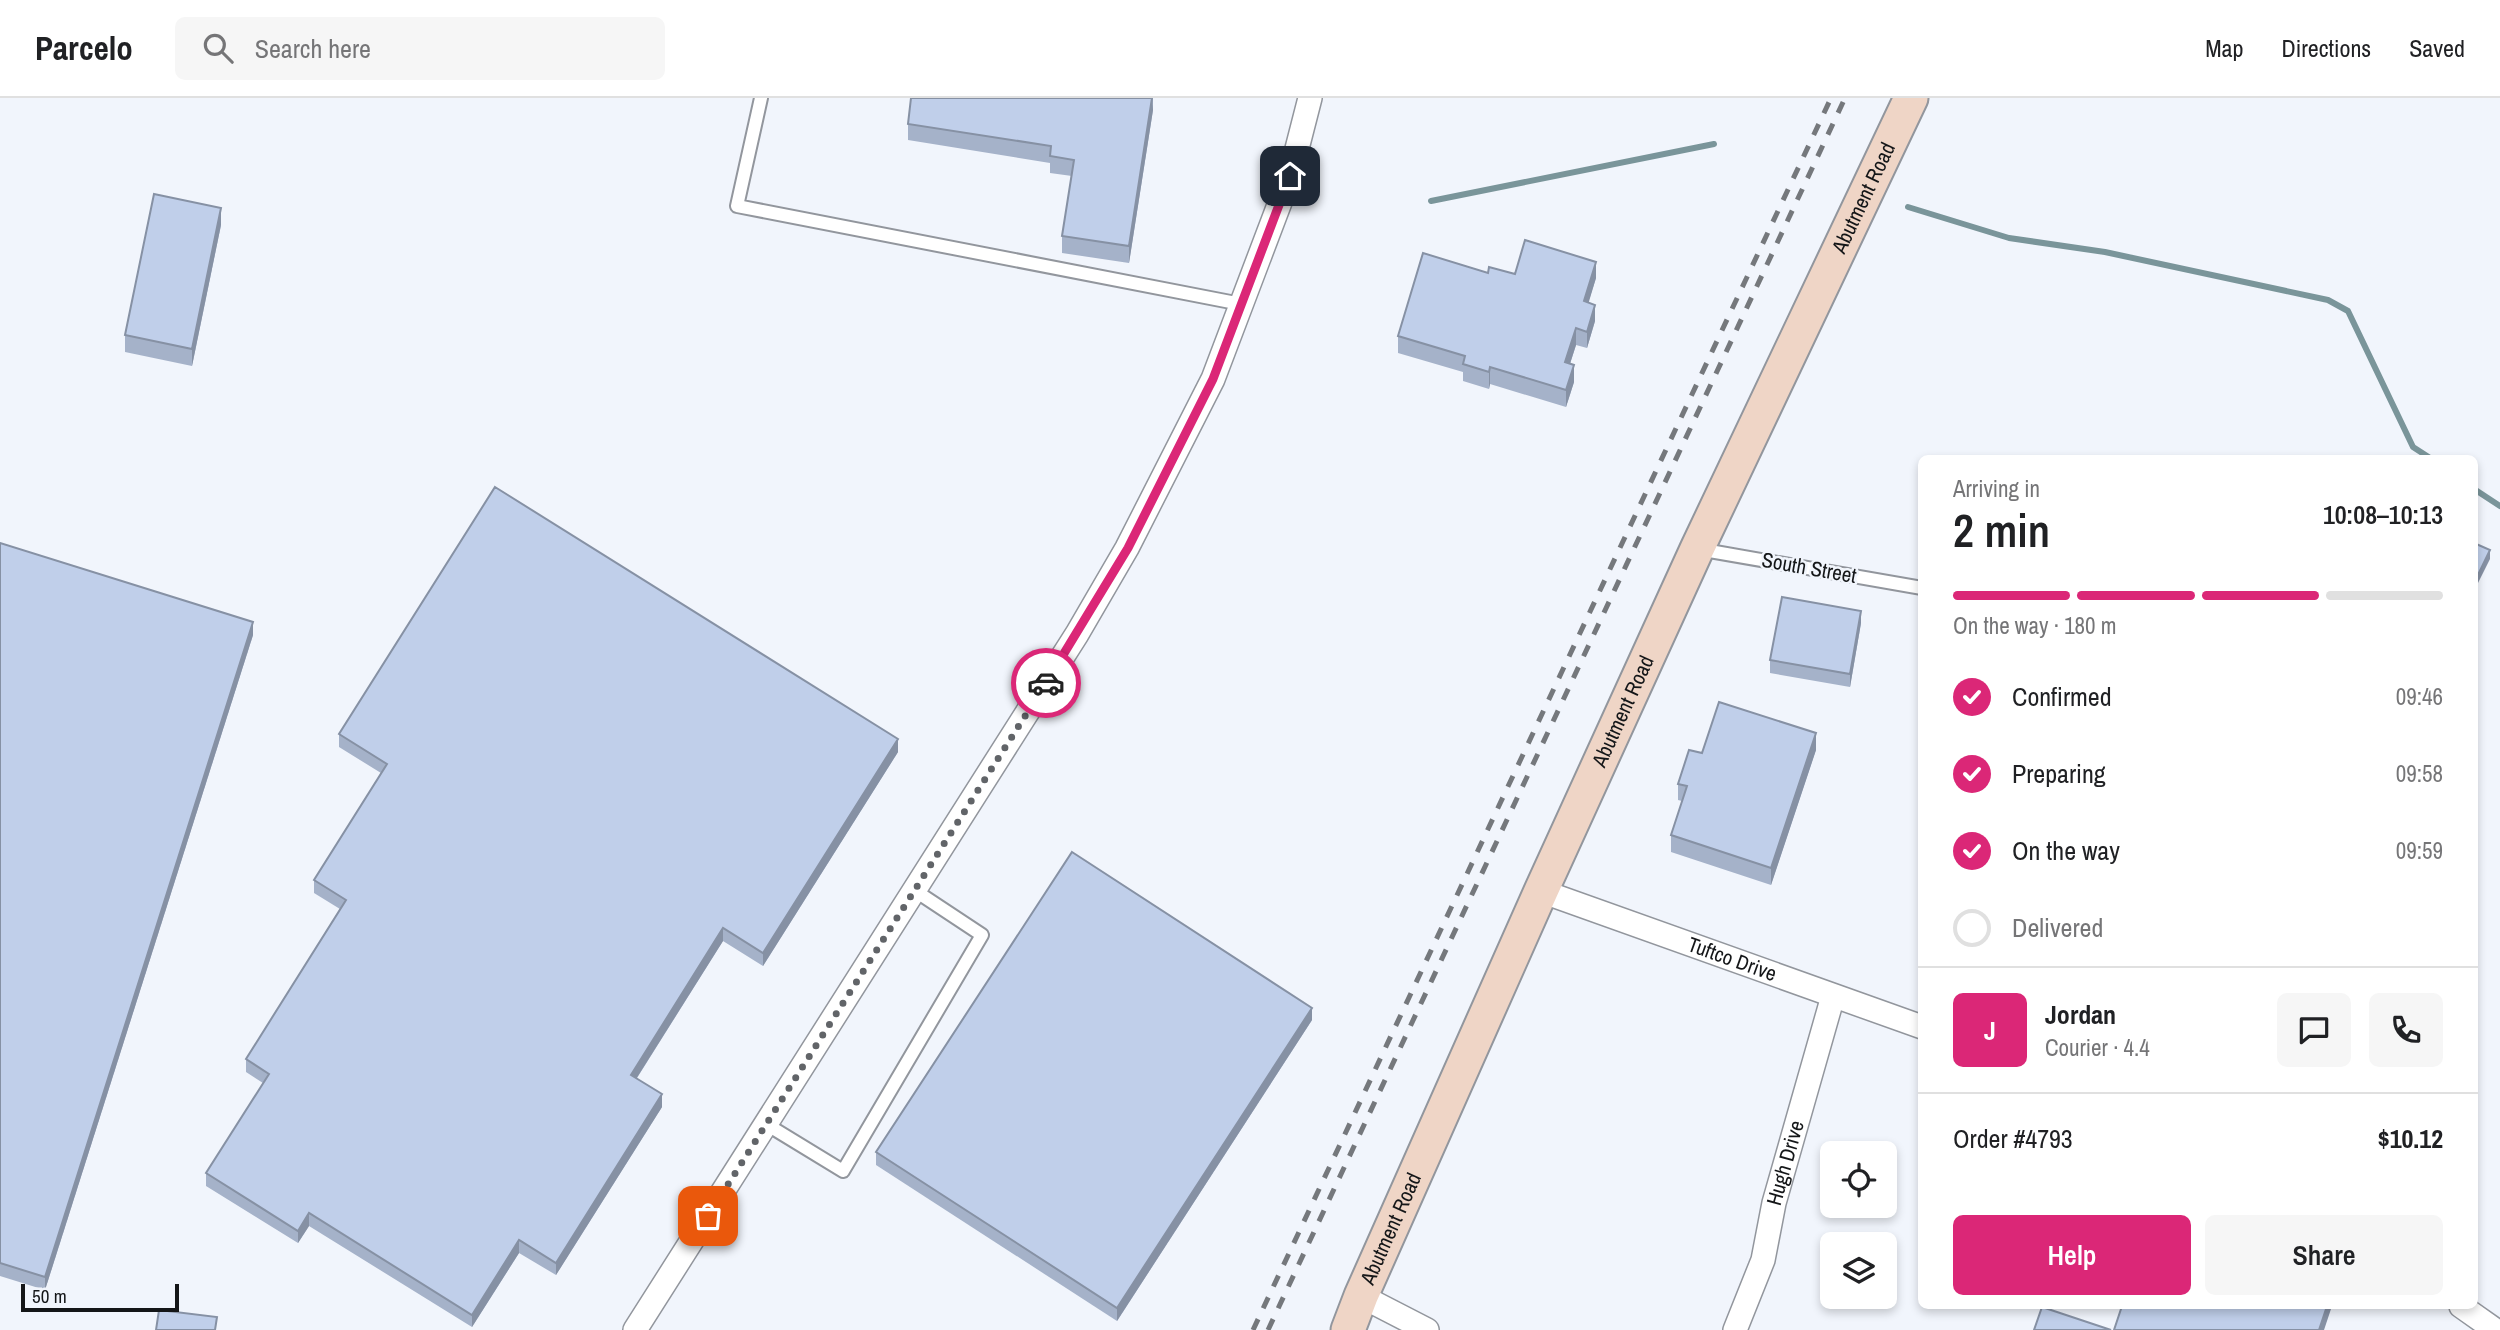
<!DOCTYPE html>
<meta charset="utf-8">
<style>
:root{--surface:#fff;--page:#f6f6f6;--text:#202124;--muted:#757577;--line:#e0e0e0;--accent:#db2777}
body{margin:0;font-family:"Archivo Narrow",sans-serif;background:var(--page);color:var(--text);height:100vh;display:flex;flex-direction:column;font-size:26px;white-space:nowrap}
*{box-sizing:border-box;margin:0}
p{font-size:23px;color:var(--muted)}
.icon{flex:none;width:38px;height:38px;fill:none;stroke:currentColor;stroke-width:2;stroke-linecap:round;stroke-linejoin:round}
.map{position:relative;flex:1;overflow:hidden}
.panel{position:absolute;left:1918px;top:357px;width:560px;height:854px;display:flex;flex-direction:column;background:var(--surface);border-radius:10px;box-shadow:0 4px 10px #0003}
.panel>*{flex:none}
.controls{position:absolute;left:1820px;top:1043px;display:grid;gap:14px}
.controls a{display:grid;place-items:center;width:77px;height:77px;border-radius:10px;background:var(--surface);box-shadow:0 4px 10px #0003;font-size:35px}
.scale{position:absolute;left:21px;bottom:18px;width:158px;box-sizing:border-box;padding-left:7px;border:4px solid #141618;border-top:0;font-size:19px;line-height:24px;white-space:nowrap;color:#141618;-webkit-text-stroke:5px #f1f5fc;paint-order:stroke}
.pin{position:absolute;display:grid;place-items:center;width:60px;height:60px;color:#fff;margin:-30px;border-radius:14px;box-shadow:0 4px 10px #0006}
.courier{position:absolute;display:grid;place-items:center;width:70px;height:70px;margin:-35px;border:5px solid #db2777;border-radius:50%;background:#fff;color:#222;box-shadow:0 2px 9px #0007}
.overview em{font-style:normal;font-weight:600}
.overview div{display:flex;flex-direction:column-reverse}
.overview{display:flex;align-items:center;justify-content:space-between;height:119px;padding:0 35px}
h1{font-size:46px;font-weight:600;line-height:52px}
.bar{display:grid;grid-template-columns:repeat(4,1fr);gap:10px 7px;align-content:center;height:84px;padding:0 35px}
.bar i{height:9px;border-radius:5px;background:var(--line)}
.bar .selected{background:var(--accent)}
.bar p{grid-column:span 4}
.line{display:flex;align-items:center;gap:18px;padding:0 35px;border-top:2px solid var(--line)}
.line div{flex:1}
.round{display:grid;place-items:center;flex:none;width:74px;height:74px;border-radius:10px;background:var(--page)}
ol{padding:0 35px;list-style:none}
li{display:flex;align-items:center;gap:21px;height:77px}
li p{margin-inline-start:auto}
li .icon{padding:7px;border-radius:50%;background:var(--accent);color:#fff;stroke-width:4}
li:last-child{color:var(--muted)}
li i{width:38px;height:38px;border:4px solid var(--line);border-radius:50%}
.cta{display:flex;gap:14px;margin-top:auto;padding:14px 35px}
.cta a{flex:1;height:80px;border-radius:10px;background:var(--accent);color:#fff;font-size:28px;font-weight:600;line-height:80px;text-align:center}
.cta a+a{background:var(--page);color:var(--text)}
header{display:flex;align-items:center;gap:42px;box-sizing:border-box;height:98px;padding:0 35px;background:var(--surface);border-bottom:2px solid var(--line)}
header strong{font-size:33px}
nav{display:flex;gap:38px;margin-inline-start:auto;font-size:24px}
.search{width:490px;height:63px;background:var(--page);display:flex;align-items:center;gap:18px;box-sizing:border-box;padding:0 24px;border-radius:10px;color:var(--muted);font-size:26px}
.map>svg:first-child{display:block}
</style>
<header>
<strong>Parcelo</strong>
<div class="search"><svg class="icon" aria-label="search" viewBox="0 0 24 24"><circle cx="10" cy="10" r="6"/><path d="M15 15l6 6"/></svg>Search here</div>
<nav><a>Map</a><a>Directions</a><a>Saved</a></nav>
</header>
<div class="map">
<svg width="2500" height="1232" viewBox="0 0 2500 1232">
<rect width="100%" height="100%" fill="#f1f5fc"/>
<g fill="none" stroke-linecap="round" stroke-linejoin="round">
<g stroke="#7a959a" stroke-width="6">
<path d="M1431,103L1714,46"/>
<path d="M1908,109L2009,140L2105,154L2328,202L2348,213L2413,349L2430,360"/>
<path d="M2474,391L2500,408"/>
</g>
<g stroke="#92969d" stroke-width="16">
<g id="lane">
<path d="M761,0L737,108L1241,206"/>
<path d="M1698,451L1922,490"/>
<path d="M766,1026L843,1073L982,837L914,792"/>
</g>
</g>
<g stroke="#92969d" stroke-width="26">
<g id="street">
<path id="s1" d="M1541,793L1922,929"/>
<path d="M1361,1198L1427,1232"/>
<path d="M2461,1208L2495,1232"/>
<path d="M635,1232L1077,536L1127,450L1213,281L1290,78L1310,0"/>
<path id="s2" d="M1735,1232L1763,1162L1774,1105L1833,898"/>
</g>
</g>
<g stroke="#92969d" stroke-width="37">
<g id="secondary">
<path id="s3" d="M1348,1232L1361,1198L1541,793L1697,451L1911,0"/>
</g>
</g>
<use href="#lane" stroke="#fff" stroke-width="12"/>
<use href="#street" stroke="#fff" stroke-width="23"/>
<use href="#secondary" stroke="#efd5c6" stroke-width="33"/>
<g stroke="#75787c" stroke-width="5" stroke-dasharray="12 12" stroke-linecap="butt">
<path d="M1253,1232L1831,0"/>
<path d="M1268,1232L1845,0"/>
</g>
</g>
<g fill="#a5b2c9">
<path d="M1153,0V12L1129,165L1062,155V138L1072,78L1050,75V65L908,42V26Z"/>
<path d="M221,127L192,268L125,254V237Z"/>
<path d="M1488,175L1596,180L1588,205L1595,223L1587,250L1576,247L1570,266L1574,284L1566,309L1490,286L1489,291L1463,283V274L1398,255V238Z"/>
<path d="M0,445L253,537L45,1192L0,1178Z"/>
<path d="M1861,525L1850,589L1770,575V562Z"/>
<path d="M339,636L898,654L763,868L723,843L637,980L662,1009L556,1177L519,1155L472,1229L309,1128L298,1145L206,1088V1075L263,985L246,974V961L340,811L314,795V782L381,675L339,649Z"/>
<path d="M1816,652L1771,787L1671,754V737L1682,703L1678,702V686L1702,655Z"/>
<path d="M1312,922L1117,1223L876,1067V1054Z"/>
</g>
<g fill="#8691a4">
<path d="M1152,0L1153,12L1129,165V148Z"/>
<path d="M221,110V127L192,268V251Z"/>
<path d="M1596,164V180L1584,220V203Z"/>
<path d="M1595,207V223L1587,250V234Z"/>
<path d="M1576,230V247L1565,281V264Z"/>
<path d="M1574,267V284L1566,309V292Z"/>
<path d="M1490,269V286L1489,291V274Z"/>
<path d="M2490,452V461L2476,489V481Z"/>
<path d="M1861,513V525L1850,589V576Z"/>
<path d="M253,524V537L45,1192V1179Z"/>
<path d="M1816,635V652L1771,787V770Z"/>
<path d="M898,641V654L763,868V855Z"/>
<path d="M723,830V843L631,989V977Z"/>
<path d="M1312,910V922L1117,1223V1210Z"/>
<path d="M2478,945V961L2474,967V950Z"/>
<path d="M662,996V1009L556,1177V1165Z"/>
<path d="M309,1115V1128L298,1145V1133Z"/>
<path d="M519,1142V1155L472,1229V1217Z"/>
<path d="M2327,1208H2332L2324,1232H2319Z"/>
</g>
<g fill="#c0cfea" stroke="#8691a4" stroke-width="2">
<path d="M911,0H1152L1129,148L1062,138L1074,62L1050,58L1051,48L908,26Z"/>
<path d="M154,96L221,110L192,251L125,237Z"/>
<path d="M1525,142L1596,164L1584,203L1595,207L1587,234L1576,230L1565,264L1574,267L1566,292L1490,269L1489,274L1463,266L1465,258L1398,238L1423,155L1488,175L1489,169L1515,176Z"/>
<path d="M495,389L898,641L763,855L723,830L631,977L662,996L556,1165L519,1142L472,1217L309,1115L298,1133L206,1075L269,976L246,961L346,802L314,782L387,666L339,636Z"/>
<path d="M0,445L253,524L45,1179L0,1165Z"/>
<path d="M2474,445L2490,452L2476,481L2474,480Z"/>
<path d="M1782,499L1861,513L1850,576L1770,562Z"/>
<path d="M1719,604L1816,635L1771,770L1671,737L1687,688L1678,686L1689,652L1702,655Z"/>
<path d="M1072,754L1312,910L1117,1210L876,1054Z"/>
<path d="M2122,1208H2327L2319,1232H2114Z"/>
<path d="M2042,1209L2111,1232H2034Z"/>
<path d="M159,1212L217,1219L215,1232H156Z"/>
</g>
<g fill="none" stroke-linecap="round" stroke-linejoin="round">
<path stroke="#616468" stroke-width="7" stroke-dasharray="0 12.6" d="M708,1118L1046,585"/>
<path stroke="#db2777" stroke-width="9" d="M1046,585L1128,450L1213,281L1290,78"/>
</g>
<g text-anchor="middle" stroke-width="5" stroke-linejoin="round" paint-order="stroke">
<g font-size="21" fill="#141618" stroke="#f1f5fc">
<text dy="7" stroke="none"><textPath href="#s3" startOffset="1244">Abutment Road</textPath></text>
<text transform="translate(1809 470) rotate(10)" y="7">South Street</text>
<text dy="7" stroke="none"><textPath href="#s3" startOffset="677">Abutment Road</textPath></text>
<text dy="7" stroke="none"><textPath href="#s1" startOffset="203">Tuftco Drive</textPath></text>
<text dy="7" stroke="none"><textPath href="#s2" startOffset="175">Hugh Drive</textPath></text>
<text dy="7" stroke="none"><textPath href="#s3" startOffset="110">Abutment Road</textPath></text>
</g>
</g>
</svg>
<div class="controls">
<a><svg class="icon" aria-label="locate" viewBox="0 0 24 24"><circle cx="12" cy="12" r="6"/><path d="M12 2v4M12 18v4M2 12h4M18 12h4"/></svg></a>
<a><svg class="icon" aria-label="layers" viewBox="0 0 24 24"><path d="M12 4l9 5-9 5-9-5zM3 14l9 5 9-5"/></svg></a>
</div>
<div class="scale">50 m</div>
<div class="pin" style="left:708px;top:1118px;background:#ea580c"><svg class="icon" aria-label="bag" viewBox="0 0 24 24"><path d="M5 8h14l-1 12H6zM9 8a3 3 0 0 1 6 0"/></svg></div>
<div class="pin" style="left:1290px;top:78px;background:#1f2937"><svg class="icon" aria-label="home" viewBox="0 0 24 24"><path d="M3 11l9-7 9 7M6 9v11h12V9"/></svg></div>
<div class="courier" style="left:1046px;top:585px"><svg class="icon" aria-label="car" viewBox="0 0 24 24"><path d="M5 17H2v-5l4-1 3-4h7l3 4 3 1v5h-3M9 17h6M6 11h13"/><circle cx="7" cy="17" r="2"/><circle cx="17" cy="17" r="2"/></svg></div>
<section class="panel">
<div class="overview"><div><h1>2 min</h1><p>Arriving in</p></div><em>10:08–10:13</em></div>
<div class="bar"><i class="selected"></i><i class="selected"></i><i class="selected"></i><i></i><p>On the way · 180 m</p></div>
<ol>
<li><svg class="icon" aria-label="check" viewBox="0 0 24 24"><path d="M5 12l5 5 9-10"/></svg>Confirmed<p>09:46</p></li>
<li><svg class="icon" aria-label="check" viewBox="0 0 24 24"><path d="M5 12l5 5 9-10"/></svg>Preparing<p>09:58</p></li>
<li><svg class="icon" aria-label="check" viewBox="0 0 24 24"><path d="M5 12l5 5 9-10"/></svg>On the way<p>09:59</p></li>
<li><i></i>Delivered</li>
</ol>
<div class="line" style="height:126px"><b class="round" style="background:var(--accent);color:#fff">J</b><div><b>Jordan</b><p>Courier · 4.4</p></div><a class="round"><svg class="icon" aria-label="chat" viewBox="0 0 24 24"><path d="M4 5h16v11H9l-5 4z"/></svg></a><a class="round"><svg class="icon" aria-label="phone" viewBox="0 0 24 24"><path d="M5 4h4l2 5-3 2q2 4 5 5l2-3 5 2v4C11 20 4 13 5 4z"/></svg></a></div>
<div class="line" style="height:91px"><div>Order #4793</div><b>$10.12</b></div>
<div class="cta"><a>Help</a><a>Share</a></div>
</section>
</div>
